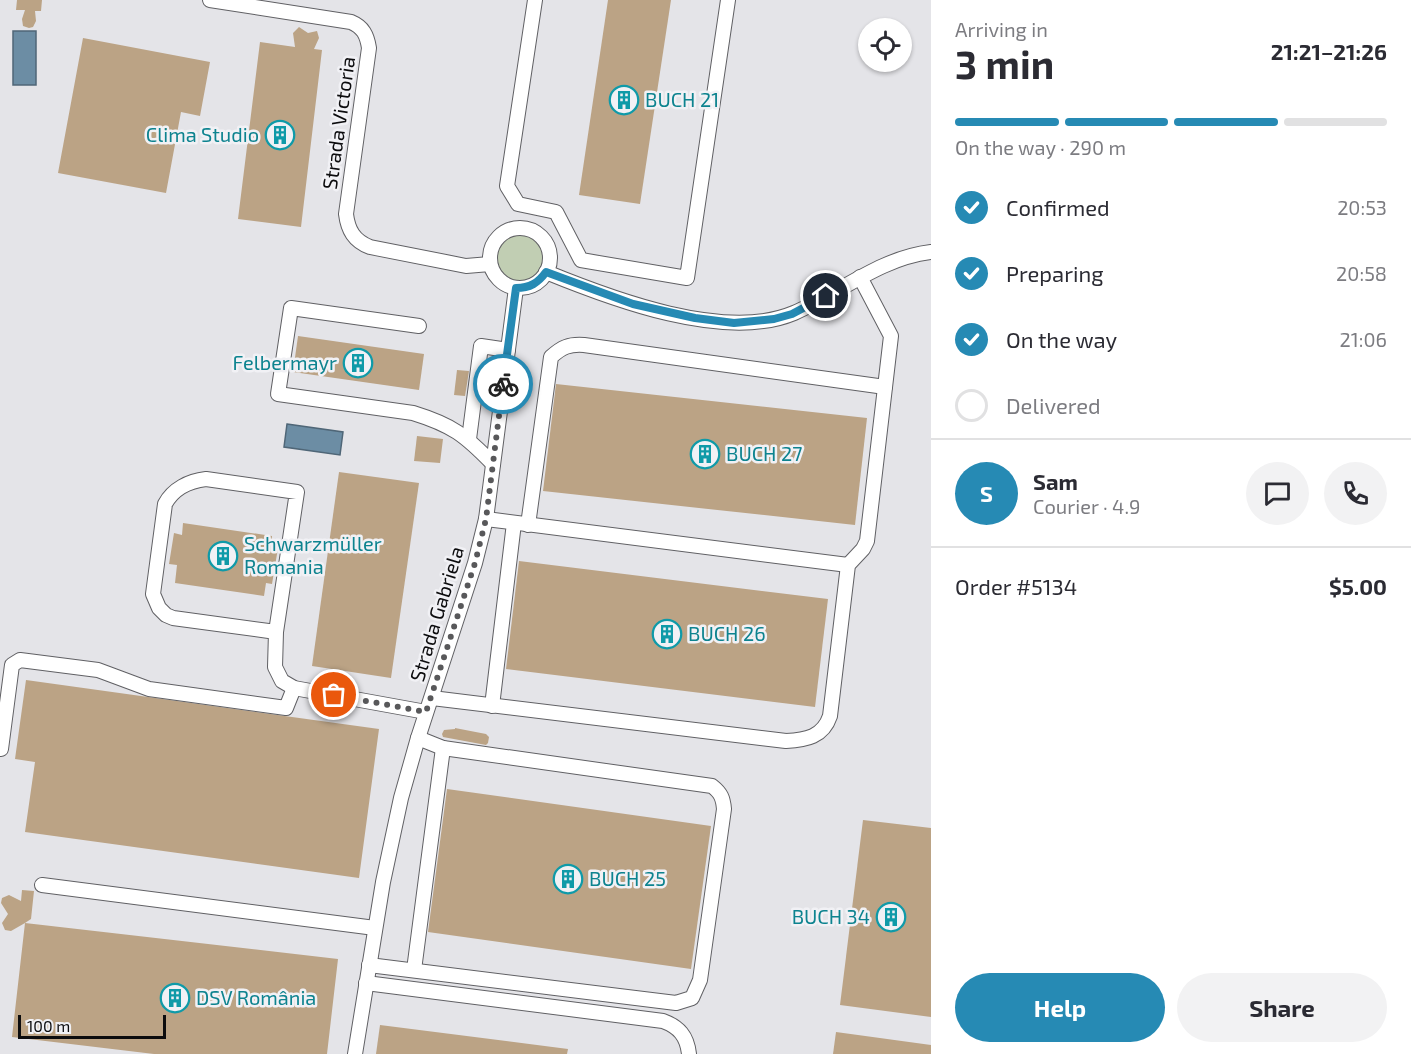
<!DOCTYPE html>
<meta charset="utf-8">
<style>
:root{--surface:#fff;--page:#f2f2f3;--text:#2b2b33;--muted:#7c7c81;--line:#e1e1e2;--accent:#268ab4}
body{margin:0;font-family:"Exo 2",sans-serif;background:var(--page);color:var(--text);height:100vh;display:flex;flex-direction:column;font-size:22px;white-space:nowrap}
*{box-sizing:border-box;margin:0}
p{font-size:20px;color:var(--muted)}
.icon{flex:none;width:33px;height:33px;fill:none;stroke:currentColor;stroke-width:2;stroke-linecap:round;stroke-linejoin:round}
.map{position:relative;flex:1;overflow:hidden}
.sheet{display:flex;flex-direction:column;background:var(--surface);width:480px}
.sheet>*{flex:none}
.buttons{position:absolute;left:858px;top:18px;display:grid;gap:12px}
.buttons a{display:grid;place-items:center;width:54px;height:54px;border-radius:50%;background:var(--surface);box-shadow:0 2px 4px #0004;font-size:30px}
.scale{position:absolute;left:18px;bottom:15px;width:148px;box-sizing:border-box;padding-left:6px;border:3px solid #0c0c0e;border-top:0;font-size:16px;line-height:21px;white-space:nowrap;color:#0c0c0e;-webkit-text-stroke:4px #f1f1f5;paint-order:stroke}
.pin{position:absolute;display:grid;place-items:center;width:51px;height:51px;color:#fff;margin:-26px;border:3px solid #fff;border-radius:50%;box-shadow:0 2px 6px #0007}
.courier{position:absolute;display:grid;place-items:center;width:60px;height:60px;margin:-30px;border:4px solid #268ab4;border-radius:50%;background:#fff;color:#222;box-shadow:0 2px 8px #0007}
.headline em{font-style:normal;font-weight:700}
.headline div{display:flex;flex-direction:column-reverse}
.headline{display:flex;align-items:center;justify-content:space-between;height:102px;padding:0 24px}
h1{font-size:39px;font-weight:700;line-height:45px}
.bar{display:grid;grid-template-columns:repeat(4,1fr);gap:9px 6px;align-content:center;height:72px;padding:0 24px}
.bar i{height:8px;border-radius:4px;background:var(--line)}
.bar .on{background:var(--accent)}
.bar p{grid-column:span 4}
.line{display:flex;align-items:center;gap:15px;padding:0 24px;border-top:2px solid var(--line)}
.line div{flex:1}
.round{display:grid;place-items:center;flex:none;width:63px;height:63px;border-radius:32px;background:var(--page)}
ol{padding:0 24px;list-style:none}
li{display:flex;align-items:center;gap:18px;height:66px}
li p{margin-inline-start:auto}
li .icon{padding:6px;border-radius:50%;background:var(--accent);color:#fff;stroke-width:4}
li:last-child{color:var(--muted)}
li i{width:33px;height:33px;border:3px solid var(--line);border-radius:50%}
.primary-button{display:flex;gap:12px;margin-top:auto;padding:12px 24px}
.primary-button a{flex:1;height:69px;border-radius:36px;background:var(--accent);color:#fff;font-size:24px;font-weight:700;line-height:69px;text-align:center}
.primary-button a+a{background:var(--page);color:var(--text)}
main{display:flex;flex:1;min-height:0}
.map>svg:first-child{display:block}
</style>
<main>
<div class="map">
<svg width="931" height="1054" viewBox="0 0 931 1054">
<rect width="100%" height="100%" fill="#e4e4e8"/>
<circle fill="#c1ceb3" cx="520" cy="258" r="30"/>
<g fill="#6c8da4" stroke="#4f6677" stroke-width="1.5">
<rect x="13" y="31" width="23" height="54"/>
<path d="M287,424L343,432L340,455L284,447Z"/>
</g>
<g fill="#bba385">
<path d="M17,0H42L41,11H35L36,21L33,27L29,28L23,26L22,19L25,10H16Z"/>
<path d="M608,0H671L640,204L579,195Z"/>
<path d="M299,27L308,33L317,31L319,38L314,49L322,50L301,227L238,219L260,42L295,47L293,33Z"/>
<path d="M83,38L210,62L200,116L181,112L166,193L58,173Z"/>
<path d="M298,336L424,354L419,390L293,372Z"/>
<path d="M457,370L469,371L465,396L454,395Z"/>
<path d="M556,384L867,418L855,525L543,491Z"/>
<path d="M417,436L443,439L440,463L414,461Z"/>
<path d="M339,472L419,483L391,678L312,666Z"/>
<path d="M183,523L272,536L271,547L278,548L272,584L266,583L264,596L175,583L177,565L169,564L174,533L182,535Z"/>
<path d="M519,561L828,599L815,707L506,669Z"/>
<path d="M26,680L379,729L359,878L25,832L35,762L15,759Z"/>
<path d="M455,728L486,734L489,737L488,743L486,745L443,737L442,734L444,730L455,729Z"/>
<path d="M447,789L711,826L691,969L428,932Z"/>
<path d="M863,820L931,828V1017L840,1005Z"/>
<path d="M22,890L34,891L31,919L25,923L338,959L327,1054H154L12,1037L25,923L11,931L5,930L2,923L8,914L1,903L2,898L9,895L21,901Z"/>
<path d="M380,1025L568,1049L567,1054H376Z"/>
<path d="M836,1032L931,1045V1054H833Z"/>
</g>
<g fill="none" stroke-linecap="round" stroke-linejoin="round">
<g stroke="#606064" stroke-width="16">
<g id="minor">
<path d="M210,0L351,22C363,27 367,35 369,48L346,214C348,230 354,241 370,247L466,266L490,264"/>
<path d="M535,0L507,186L518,204L556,212L581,260L687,278L728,0"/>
<circle cx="520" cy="258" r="30"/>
<path d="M546,272C612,299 725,342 794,313C840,293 880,258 931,252"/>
<path d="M419,326L291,308L278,394L413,413C452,425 465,435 493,464"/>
<path d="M469,439L481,346L508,350"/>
<path d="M486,519L848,565"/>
<path d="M528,525L551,357C562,347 569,344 584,345L885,387"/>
<path d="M276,632L173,618L166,615L159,608L153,594L165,504C173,489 189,481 206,479L297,492L276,632L275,667L282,681L294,688L426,712"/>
<path d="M432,698L786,741C806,740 823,737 830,716L848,565L863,549L867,541L891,336L860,277"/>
<path d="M492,706L514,523"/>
<path d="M1,749L12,665L20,660L98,670L149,689L286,708L294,688"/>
<path d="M42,885L375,928"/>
<path d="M369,965L676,1003L692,998L700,980L724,809C723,798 721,793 712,786L443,748L418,738"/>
<path d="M414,970L443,748"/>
<path d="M366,983L663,1021C679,1027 687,1036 689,1054"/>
<path d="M355,1054L383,882L401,798L418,738L475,563L486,519L516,288"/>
</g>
</g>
<use href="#minor" stroke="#fff" stroke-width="14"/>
</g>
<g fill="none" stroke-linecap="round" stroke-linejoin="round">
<path stroke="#58585a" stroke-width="6" stroke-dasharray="0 10.8" d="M334,695L426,712L475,563L486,519L503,384"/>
<path stroke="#268ab4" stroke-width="8" d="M503,384L516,288C530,288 538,283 546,272L633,304L695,318L734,323L774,319L792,314L826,296"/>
</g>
<defs>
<g id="building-ring" transform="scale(1.5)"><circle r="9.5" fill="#f1f1f5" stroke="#0f9aa8" stroke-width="1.5"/><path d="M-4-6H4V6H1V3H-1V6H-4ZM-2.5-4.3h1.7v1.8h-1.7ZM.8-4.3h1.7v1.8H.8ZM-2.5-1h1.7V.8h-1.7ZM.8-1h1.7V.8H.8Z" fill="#0f9aa8"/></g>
</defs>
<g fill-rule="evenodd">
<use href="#building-ring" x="624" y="100"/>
<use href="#building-ring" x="280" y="135"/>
<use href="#building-ring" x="358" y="363"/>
<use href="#building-ring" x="705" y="454"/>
<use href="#building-ring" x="223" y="556"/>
<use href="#building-ring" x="667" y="634"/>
<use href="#building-ring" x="568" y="879"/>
<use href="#building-ring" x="891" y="917"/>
<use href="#building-ring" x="175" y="998"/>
</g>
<g text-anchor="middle" stroke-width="5" stroke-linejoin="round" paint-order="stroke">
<g font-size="20" fill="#0d838f" stroke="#f1f1f5" text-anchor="start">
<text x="645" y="107">BUCH 21</text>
<text x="259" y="142" text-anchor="end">Clima Studio</text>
<text x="337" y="370" text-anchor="end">Felbermayr</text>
<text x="726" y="461">BUCH 27</text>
<text x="244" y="551">Schwarzmüller<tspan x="244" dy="23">Romania</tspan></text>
<text x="688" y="641">BUCH 26</text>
<text x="589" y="886">BUCH 25</text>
<text x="870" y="924" text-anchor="end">BUCH 34</text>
<text x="196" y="1005">DSV România</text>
</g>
<g font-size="20" fill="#0c0c0e" stroke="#f1f1f5">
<text transform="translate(339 123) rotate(-82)" y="7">Strada Victoria</text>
<text transform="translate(437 614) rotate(-73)" y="7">Strada Gabriela</text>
</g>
</g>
</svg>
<div class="buttons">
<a><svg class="icon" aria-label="locate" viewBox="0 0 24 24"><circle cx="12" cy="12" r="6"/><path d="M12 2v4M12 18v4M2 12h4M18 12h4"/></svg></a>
</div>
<div class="scale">100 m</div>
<div class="pin" style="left:334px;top:695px;background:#ea580c"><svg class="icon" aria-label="bag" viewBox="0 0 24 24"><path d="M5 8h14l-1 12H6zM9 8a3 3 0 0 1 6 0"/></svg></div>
<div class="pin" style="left:826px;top:296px;background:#1f2937"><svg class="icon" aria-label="home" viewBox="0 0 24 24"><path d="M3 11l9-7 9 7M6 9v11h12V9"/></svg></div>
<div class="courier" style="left:503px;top:384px"><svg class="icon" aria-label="bike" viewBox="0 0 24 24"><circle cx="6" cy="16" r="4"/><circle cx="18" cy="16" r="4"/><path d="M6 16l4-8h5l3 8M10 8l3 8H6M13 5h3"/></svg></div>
</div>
<section class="sheet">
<div class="headline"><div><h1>3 min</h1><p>Arriving in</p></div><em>21:21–21:26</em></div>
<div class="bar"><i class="on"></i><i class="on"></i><i class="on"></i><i></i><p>On the way · 290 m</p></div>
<ol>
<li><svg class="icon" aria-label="check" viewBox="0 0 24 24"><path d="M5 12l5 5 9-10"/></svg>Confirmed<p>20:53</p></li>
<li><svg class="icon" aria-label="check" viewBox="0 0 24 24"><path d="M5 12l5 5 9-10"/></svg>Preparing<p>20:58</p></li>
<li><svg class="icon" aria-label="check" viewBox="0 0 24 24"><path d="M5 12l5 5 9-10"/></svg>On the way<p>21:06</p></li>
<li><i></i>Delivered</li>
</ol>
<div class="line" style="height:108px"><b class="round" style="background:var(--accent);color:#fff">S</b><div><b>Sam</b><p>Courier · 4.9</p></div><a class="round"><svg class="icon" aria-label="chat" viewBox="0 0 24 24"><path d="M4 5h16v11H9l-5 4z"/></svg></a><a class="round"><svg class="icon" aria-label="phone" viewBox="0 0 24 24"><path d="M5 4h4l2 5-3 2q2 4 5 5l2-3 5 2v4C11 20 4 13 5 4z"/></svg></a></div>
<div class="line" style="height:78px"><div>Order #5134</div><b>$5.00</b></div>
<div class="primary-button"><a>Help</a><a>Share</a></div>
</section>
</main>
